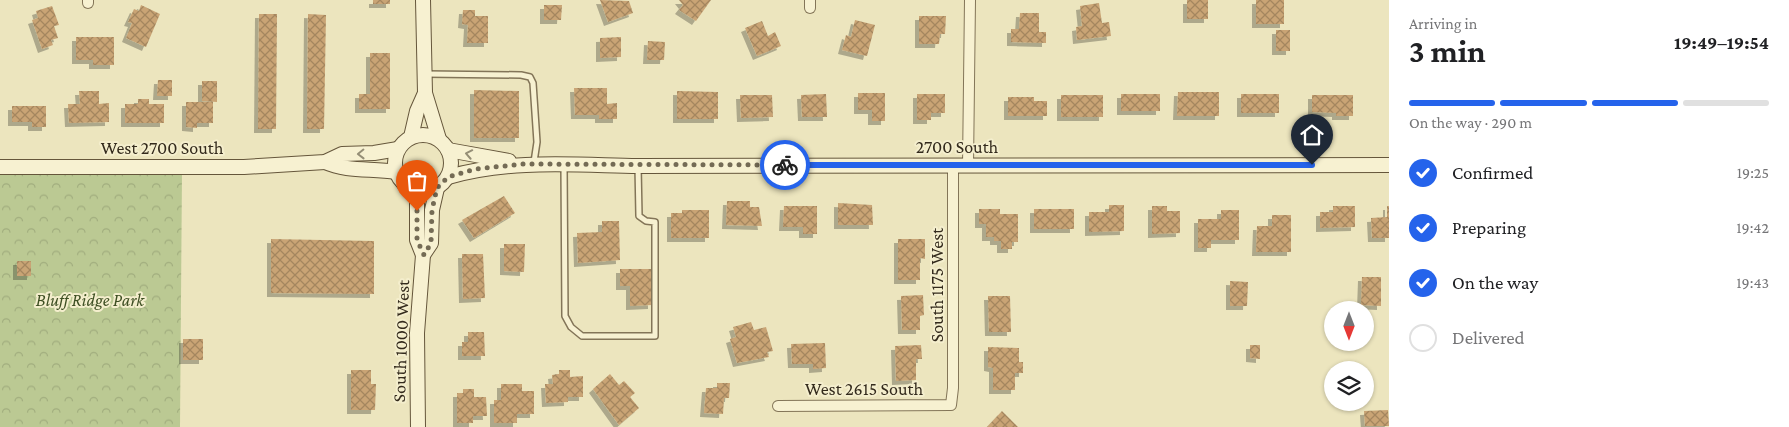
<!DOCTYPE html>
<meta charset="utf-8">
<style>
:root{--surface:#fff;--page:#f2f2f2;--text:#202124;--muted:#757577;--line:#e0e0e0;--accent:#2563eb}
body{margin:0;font-family:"Crimson Pro",serif;background:var(--page);color:var(--text);height:100vh;display:flex;flex-direction:column;font-size:19px;white-space:nowrap}
*{box-sizing:border-box;margin:0}
p{font-size:16px;color:var(--muted)}
.icon{flex:none;width:28px;height:28px;fill:none;stroke:currentColor;stroke-width:2;stroke-linecap:round;stroke-linejoin:round}
.map{position:relative;flex:1;overflow:hidden}
.sheet{display:flex;flex-direction:column;background:var(--surface);width:400px}
.sheet>*{flex:none}
.needle{width:32px;rotate:180deg}
.controls{position:absolute;left:1324px;top:301px;display:grid;gap:10px}
.controls a{display:grid;place-items:center;width:50px;height:50px;border-radius:50%;background:var(--surface);box-shadow:0 1px 4px #0004;font-size:25px}
.pin{position:absolute;display:grid;place-items:center;width:42px;height:42px;color:#fff;margin:-51px -21px;border-radius:50% 50% 50% 0;rotate:-45deg;box-shadow:0 0 5px #0007}
.pin .icon{rotate:45deg}
.courier{position:absolute;display:grid;place-items:center;width:50px;height:50px;margin:-25px;border:4px solid #2563eb;border-radius:50%;background:#fff;color:#222;box-shadow:0 1px 6px #0007}
.summary em{font-style:normal;font-weight:700}
.summary div{display:flex;flex-direction:column-reverse}
.summary{display:flex;align-items:center;justify-content:space-between;height:85px;padding:0 20px}
h1{font-size:32px;font-weight:700;line-height:38px}
.bar{display:grid;grid-template-columns:repeat(4,1fr);gap:8px 5px;align-content:center;height:60px;padding:0 20px}
.bar i{height:6px;border-radius:4px;background:var(--line)}
.bar .active{background:var(--accent)}
.bar p{grid-column:span 4}
ol{padding:0 20px;list-style:none}
li{display:flex;align-items:center;gap:15px;height:55px}
li p{margin-inline-start:auto}
li .icon{padding:5px;border-radius:50%;background:var(--accent);color:#fff;stroke-width:4}
li:last-child{color:var(--muted)}
li i{width:28px;height:28px;border:2px solid var(--line);border-radius:50%}
main{display:flex;flex:1;min-height:0}
.map>svg:first-child{display:block}
</style>
<main>
<div class="map">
<svg width="1389" height="427" viewBox="0 0 1389 427">
<defs>
<pattern id="forest-crowns" width="20" height="18" patternUnits="userSpaceOnUse" patternTransform="scale(1.25)"><rect width="20" height="18" fill="#bbc993"/><path d="M2 6a3 3 0 1 1 6 0M12 15a3 3 0 1 1 6 0" fill="none" stroke="#a1ad7e"/></pattern>
<pattern id="building-cross-hatch" width="8" height="8" patternUnits="userSpaceOnUse" patternTransform="scale(1.25)"><rect width="8" height="8" fill="#c9a475"/><path d="M0 0l8 8M0 8l8-8" fill="none" stroke="#a4865f"/></pattern>
<filter id="shadow"><feDropShadow dx="-4" dy="4" stdDeviation="0" flood-color="#0004"/></filter>
</defs>
<rect width="100%" height="100%" fill="#ece5be"/>
<path fill="url(#forest-crowns)" d="M182,172L180,427H0V173Z"/>
<g fill="url(#building-cross-hatch)" filter="url(#shadow)">
<rect x="373" y="0" width="17" height="4"/>
<path d="M600,0L629,1L633,13L608,22Z"/>
<path d="M679,0H711L696,21L679,10L683,5Z"/>
<rect x="1187" y="0" width="21" height="19"/>
<rect x="1256" y="0" width="28" height="24"/>
<path d="M1099,3L1102,23L1109,22L1111,36L1077,40L1076,27L1082,26L1080,6Z"/>
<path d="M141,5L160,14L146,47L126,38L132,23L128,22L134,9L139,11Z"/>
<path d="M544,5H562L561,20H544Z"/>
<path d="M52,6L59,25L54,26L58,38L51,40L53,45L42,49L32,20L38,18L36,11Z"/>
<path d="M463,10H475V16H488V43H467L468,25L462,24Z"/>
<path d="M1020,13H1039V32H1046V43L1011,42V29H1019Z"/>
<path d="M259,14H277L276,129H258Z"/>
<path d="M308,14L326,15L324,129H307Z"/>
<path d="M919,16H946L945,34H940L939,44H919Z"/>
<path d="M855,20L875,25L867,56L842,50L846,35L851,37Z"/>
<path d="M762,21L768,36L775,32L781,46L757,56L745,28Z"/>
<rect x="1276" y="30" width="14" height="21"/>
<path d="M76,37H114V65H93V60H76Z"/>
<path d="M621,37V57L600,58V38Z"/>
<path d="M648,41L665,42L664,60H647Z"/>
<path d="M370,53H390V109H359V94H370Z"/>
<path d="M158,80H172V96H157Z"/>
<path d="M202,81H217V102L202,101Z"/>
<path d="M574,88H607V104L617,103V119H599V115H575Z"/>
<path d="M474,90L519,91V138H474Z"/>
<path d="M79,91H99V104L109,103V122L69,123L68,104H80Z"/>
<path d="M677,91L718,92V119H677Z"/>
<path d="M1178,92H1219V116H1177Z"/>
<path d="M858,93H885V121H872V110H858Z"/>
<path d="M826,94L827,117H802L801,95Z"/>
<path d="M917,94H945V113H931V120H917Z"/>
<rect x="1121" y="94" width="39" height="17"/>
<rect x="1241" y="94" width="38" height="19"/>
<path d="M740,95H772L773,117L741,118Z"/>
<rect x="1061" y="95" width="42" height="22"/>
<path d="M1312,95H1353V116H1336V113L1312,112Z"/>
<path d="M1008,97H1034V101H1047V116H1008Z"/>
<path d="M138,99H149V104H164V123H125V104H138Z"/>
<path d="M186,102H213V123H197V128L186,127Z"/>
<path d="M12,106H46V127H32V122H12Z"/>
<path d="M504,196L515,213L474,238L462,220Z"/>
<path d="M727,201H750V207H759L762,226L726,225Z"/>
<path d="M838,203L872,205L873,225H838Z"/>
<path d="M1109,205H1124V231L1089,232V212H1109Z"/>
<path d="M784,206H817V234H803V227H783Z"/>
<path d="M1152,206H1167V211H1180V233L1152,234Z"/>
<path d="M1333,206H1355V227L1320,228V212H1333Z"/>
<path d="M1387,206H1389V238H1372L1371,218L1387,217Z"/>
<path d="M979,209H1000V214H1018V242H1012V249H1001V241H994V237H986V224H979Z"/>
<rect x="1034" y="209" width="40" height="20"/>
<path d="M682,210H709V238H671V213H682Z"/>
<path d="M1221,210H1239V240H1211V248H1198V219H1221Z"/>
<path d="M1272,215H1291V252H1256L1257,226H1272Z"/>
<path d="M602,221H619L620,260L578,263L577,233L602,232Z"/>
<path d="M271,239L374,241V294L271,293Z"/>
<path d="M898,239H925V259L920,258V280H898Z"/>
<path d="M504,244H525L524,272L504,271Z"/>
<path d="M462,254H483L485,298L463,299Z"/>
<rect x="17" y="261" width="14" height="15"/>
<path d="M620,269H652V305L630,306V286H620Z"/>
<path d="M1362,277H1381V306L1361,305Z"/>
<path d="M1230,281L1248,282L1247,306H1230Z"/>
<path d="M923,295L924,315L920,316V330H902L901,296Z"/>
<path d="M988,296H1010L1011,332H989Z"/>
<path d="M751,322L754,330L766,327L773,351L767,352L769,357L737,363L730,339L736,337L733,327Z"/>
<path d="M468,332H484L485,356H462V342H468Z"/>
<rect x="183" y="339" width="20" height="21"/>
<path d="M825,343L826,368L813,369V364H792L791,344Z"/>
<path d="M921,345L922,359H916V380L896,381L895,346Z"/>
<path d="M1250,345H1260V359L1250,358Z"/>
<path d="M988,347L1019,348V362H1023V373H1015V390H993V368L988,367Z"/>
<path d="M351,370H371V384H376L375,410H351Z"/>
<path d="M559,370H570V377L583,376V397H568V402L546,403L545,384H553L552,375L559,374Z"/>
<path d="M610,374L619,385L624,381L635,393L630,397L639,408L619,425L593,389Z"/>
<path d="M717,383H730L729,398H724L723,414L704,413L706,388H717Z"/>
<path d="M501,384H522V391H534V414H517V423H494V400H501Z"/>
<path d="M463,389H474V397H486L487,416H473V423H457V393H463Z"/>
<path d="M1388,410L1389,426H1365L1364,411Z"/>
<path d="M1002,411L1018,427H987Z"/>
</g>
<g fill="none" stroke-linecap="round" stroke-linejoin="round">
<g stroke="#837558" stroke-width="8">
<g id="service">
<path d="M426,74L521,75L530,77L533,83L537,142L534,162"/>
<path d="M564,165L565,316L571,327L582,336H655V222L646,221L639,216L638,166"/>
</g>
</g>
<g stroke="#837558" stroke-width="12">
<g id="minor">
<path d="M88,0V3"/>
<path d="M810,0V8"/>
<path d="M968,166L970,0"/>
<path d="M778,406L951,405L953,388V165"/>
</g>
</g>
<g stroke="#65563b" stroke-width="16">
<g id="secondary">
<path d="M423,0L425,93L439,139"/>
<circle cx="423" cy="163" r="28"/>
<path d="M411,137L417,111L425,93"/>
<path d="M448,150L509,161"/>
<path d="M325,162C347,172 372,168 396,172"/>
<path d="M0,167H244L325,162L342,154L374,153L398,149"/>
<path d="M448,177C510,159 574,165 638,166L1389,165"/>
<path d="M417,191V240L423,255"/>
<path d="M418,427L417,333L423,255L431,243L432,210L437,188"/>
</g>
</g>
<use href="#service" stroke="#f7f1d1" stroke-width="5"/>
<use href="#minor" stroke="#f7f1d1" stroke-width="10"/>
<use href="#secondary" stroke="#f7f1d1" stroke-width="14"/>
</g>
<defs><path id="oneway-chevron" d="M-2-3.5L2.5 0L-2 3.5" fill="none" stroke-width="1.6" stroke-linecap="round" stroke-linejoin="round" transform="scale(1.25)"/></defs>
<g stroke="#958e76">
<use href="#oneway-chevron" transform="translate(361 154) rotate(179)"/>
<use href="#oneway-chevron" transform="translate(469 154) rotate(-169)"/>
</g>
<g fill="none" stroke-linecap="round" stroke-linejoin="round">
<path stroke="#746b55" stroke-width="5" stroke-dasharray="0 9" d="M417,211V240L424,255L431,243L432,210L437,188L448,177L475,169L524,164L785,165"/>
<path stroke="#2563eb" stroke-width="6" d="M785,165H1312"/>
</g>
<g text-anchor="middle" stroke-width="4" stroke-linejoin="round" paint-order="stroke">
<g font-size="18" fill="#332a1c" stroke="#f4eecd">
<text x="957" y="153">2700 South</text>
<text x="162" y="154">West 2700 South</text>
<text transform="translate(937 285) rotate(-90)" y="6">South 1175 West</text>
<text transform="translate(401 341) rotate(-88)" y="6">South 1000 West</text>
<text x="864" y="395">West 2615 South</text>
</g>
<g font-size="18" font-style="italic" fill="#3e4f23" stroke="#f4eecd">
<text x="90" y="306">Bluff Ridge Park</text>
</g>
</g>
</svg>
<div class="controls">
<a><svg class="needle" viewBox="-14 -14 28 28"><path d="M0-13l5 13h-10z" fill="#e53935"/><path d="M0 13l5-13h-10z" fill="#757577"/></svg></a>
<a><svg class="icon" aria-label="layers" viewBox="0 0 24 24"><path d="M12 4l9 5-9 5-9-5zM3 14l9 5 9-5"/></svg></a>
</div>
<div class="pin" style="left:417px;top:211px;background:#ea580c"><svg class="icon" aria-label="bag" viewBox="0 0 24 24"><path d="M5 8h14l-1 12H6zM9 8a3 3 0 0 1 6 0"/></svg></div>
<div class="pin" style="left:1312px;top:165px;background:#1f2937"><svg class="icon" aria-label="home" viewBox="0 0 24 24"><path d="M3 11l9-7 9 7M6 9v11h12V9"/></svg></div>
<div class="courier" style="left:785px;top:165px"><svg class="icon" aria-label="bike" viewBox="0 0 24 24"><circle cx="6" cy="16" r="4"/><circle cx="18" cy="16" r="4"/><path d="M6 16l4-8h5l3 8M10 8l3 8H6M13 5h3"/></svg></div>
</div>
<section class="sheet">
<div class="summary"><div><h1>3 min</h1><p>Arriving in</p></div><em>19:49–19:54</em></div>
<div class="bar"><i class="active"></i><i class="active"></i><i class="active"></i><i></i><p>On the way · 290 m</p></div>
<ol>
<li><svg class="icon" aria-label="check" viewBox="0 0 24 24"><path d="M5 12l5 5 9-10"/></svg>Confirmed<p>19:25</p></li>
<li><svg class="icon" aria-label="check" viewBox="0 0 24 24"><path d="M5 12l5 5 9-10"/></svg>Preparing<p>19:42</p></li>
<li><svg class="icon" aria-label="check" viewBox="0 0 24 24"><path d="M5 12l5 5 9-10"/></svg>On the way<p>19:43</p></li>
<li><i></i>Delivered</li>
</ol>
</section>
</main>
